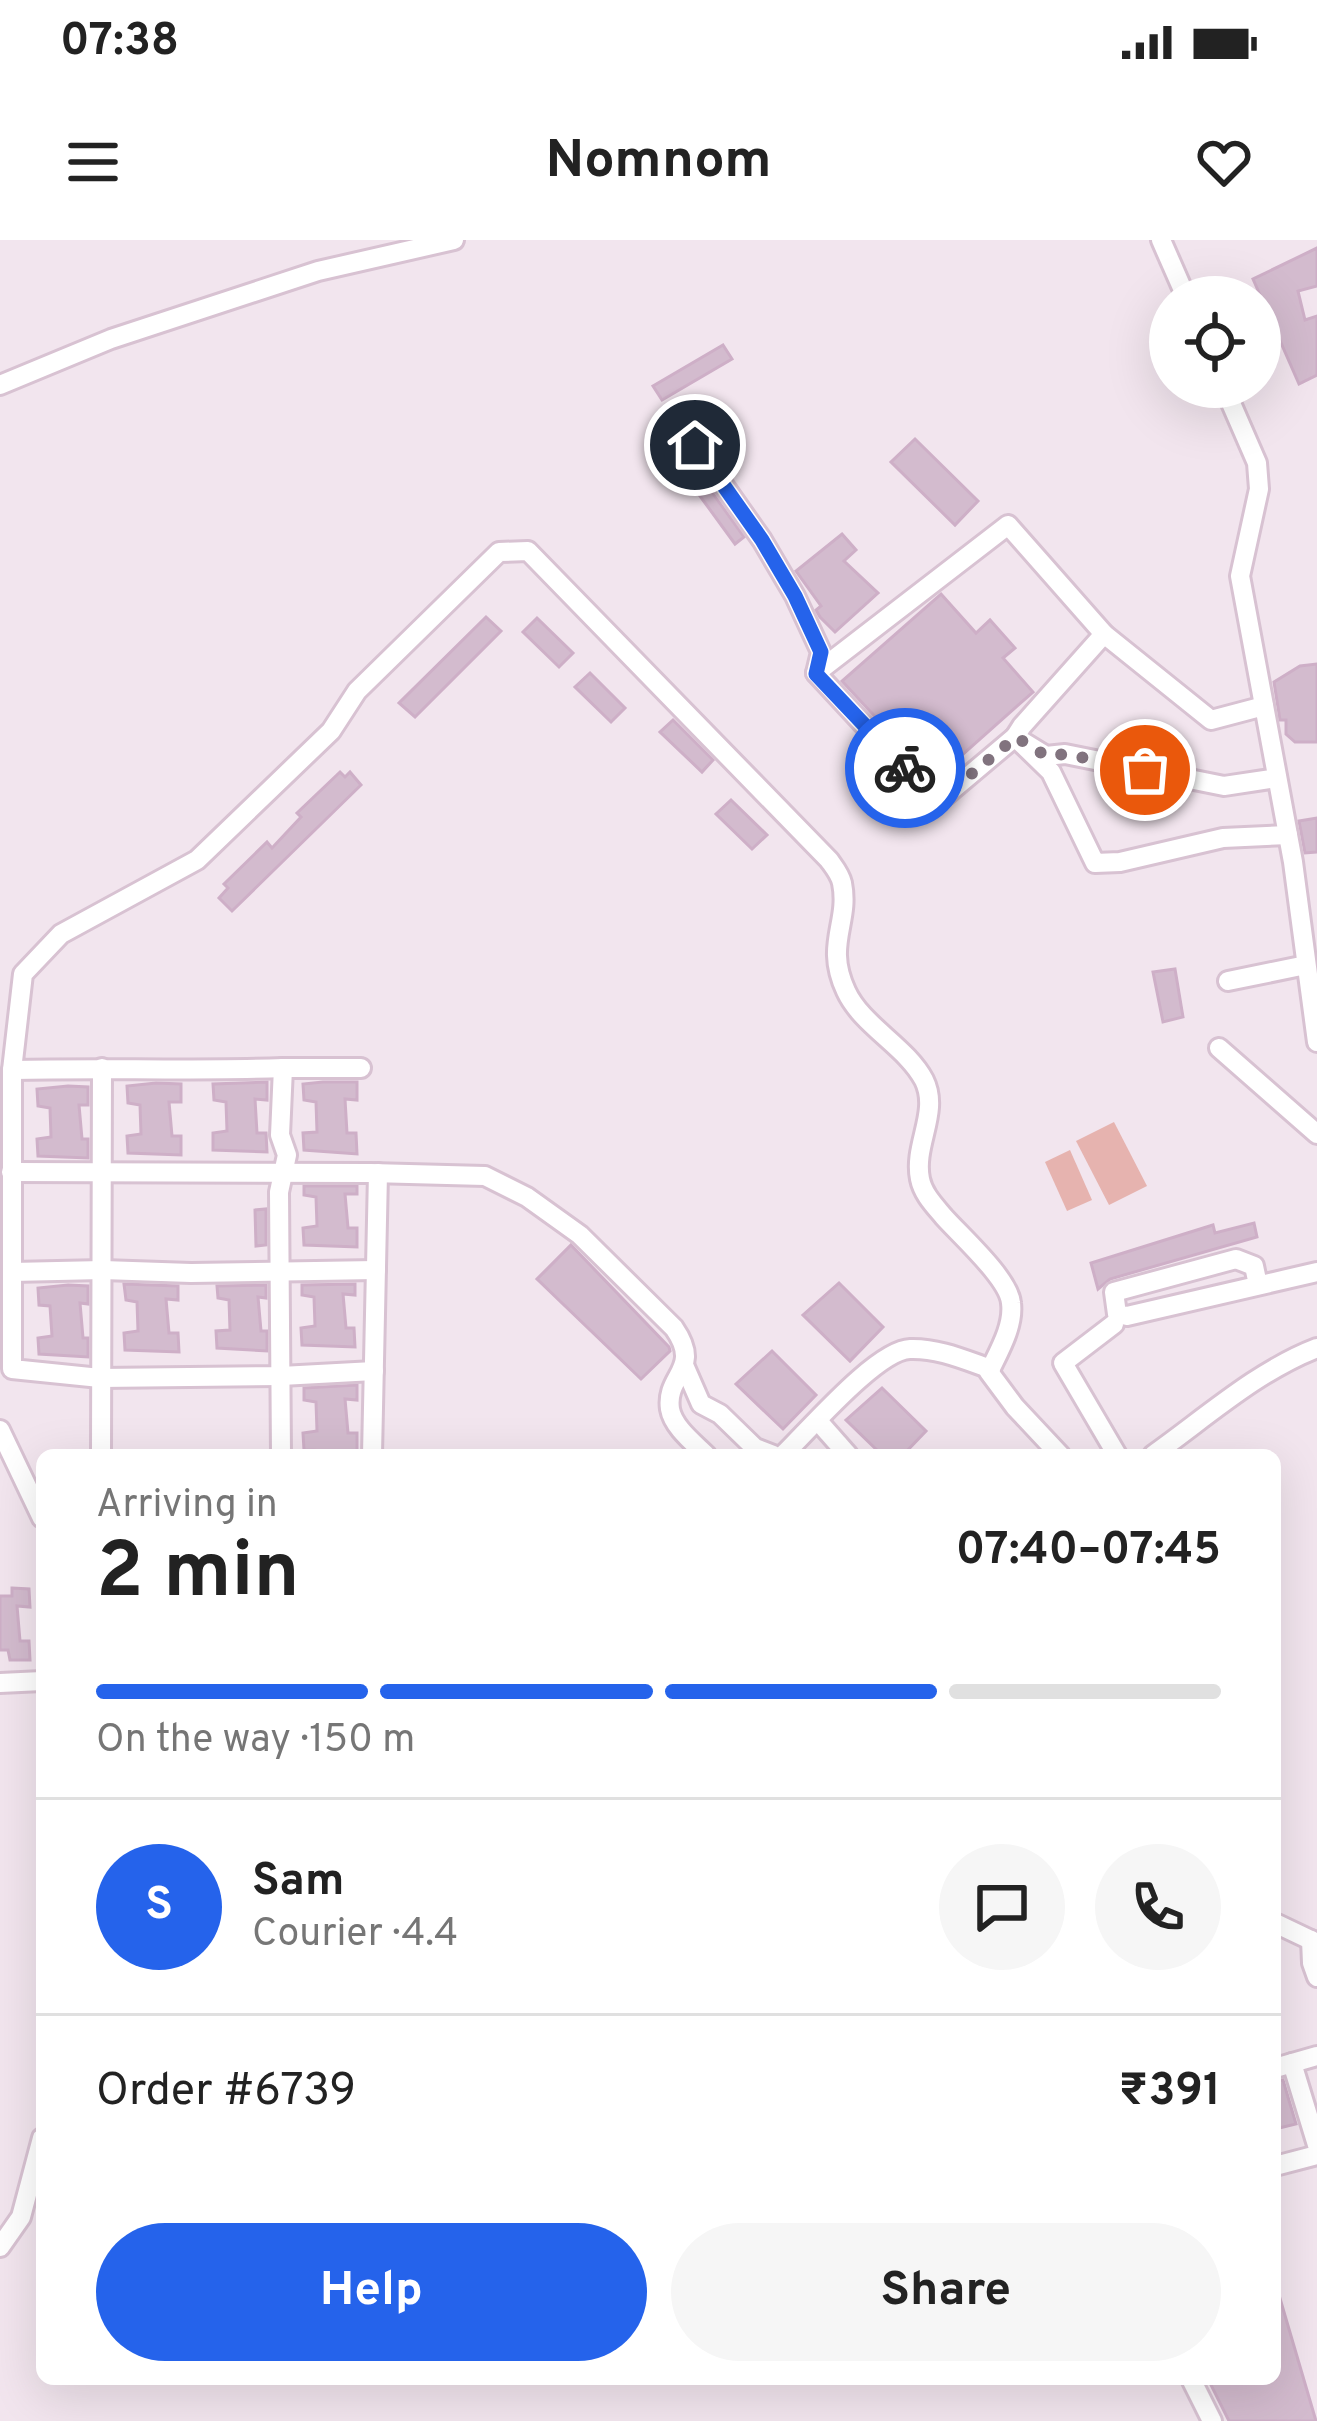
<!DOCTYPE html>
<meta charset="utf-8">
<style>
:root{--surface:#fff;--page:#f6f6f6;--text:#222;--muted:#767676;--line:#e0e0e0;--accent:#2563eb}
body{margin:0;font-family:Overpass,sans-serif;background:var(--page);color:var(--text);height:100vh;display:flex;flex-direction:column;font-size:45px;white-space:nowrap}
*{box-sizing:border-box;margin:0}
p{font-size:39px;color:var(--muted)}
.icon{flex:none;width:66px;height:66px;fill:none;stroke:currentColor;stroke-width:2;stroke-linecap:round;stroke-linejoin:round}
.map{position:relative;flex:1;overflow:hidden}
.drawer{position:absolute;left:36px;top:1209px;width:1245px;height:936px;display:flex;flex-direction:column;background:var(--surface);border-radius:18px;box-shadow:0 12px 48px #0002}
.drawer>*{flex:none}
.controls{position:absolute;left:1149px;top:36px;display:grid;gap:24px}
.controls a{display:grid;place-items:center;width:132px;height:132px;border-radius:50%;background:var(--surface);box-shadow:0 12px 48px #0002;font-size:60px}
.pin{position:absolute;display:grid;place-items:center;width:102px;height:102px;color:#fff;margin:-51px;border:6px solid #fff;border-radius:50%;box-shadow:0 3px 12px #0007}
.courier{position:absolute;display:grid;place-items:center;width:120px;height:120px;margin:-60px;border:9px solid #2563eb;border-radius:50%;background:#fff;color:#222;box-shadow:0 3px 15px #0007}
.summary em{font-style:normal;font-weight:700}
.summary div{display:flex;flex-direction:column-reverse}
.summary{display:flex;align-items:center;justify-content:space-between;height:204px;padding:0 60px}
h1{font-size:78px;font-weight:700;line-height:90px}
.bar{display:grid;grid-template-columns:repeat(4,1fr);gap:18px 12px;align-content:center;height:144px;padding:0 60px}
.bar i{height:15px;border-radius:9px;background:var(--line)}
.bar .on{background:var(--accent)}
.bar p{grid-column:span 4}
.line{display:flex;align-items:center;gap:30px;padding:0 60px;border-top:3px solid var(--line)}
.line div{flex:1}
.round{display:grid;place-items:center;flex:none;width:126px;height:126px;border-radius:63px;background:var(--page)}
.button{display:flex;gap:24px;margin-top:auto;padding:24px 60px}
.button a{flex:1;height:138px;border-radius:72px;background:var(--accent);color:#fff;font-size:48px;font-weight:700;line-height:138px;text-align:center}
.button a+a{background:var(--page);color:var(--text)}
.status{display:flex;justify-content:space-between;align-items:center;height:84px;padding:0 60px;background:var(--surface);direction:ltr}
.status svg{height:33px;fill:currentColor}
header{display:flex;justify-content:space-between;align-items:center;height:156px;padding:0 60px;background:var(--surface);font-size:54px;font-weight:700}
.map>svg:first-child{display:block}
</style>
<div class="status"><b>07:38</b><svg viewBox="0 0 49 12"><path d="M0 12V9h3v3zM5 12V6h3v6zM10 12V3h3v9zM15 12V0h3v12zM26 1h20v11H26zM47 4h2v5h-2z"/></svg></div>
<header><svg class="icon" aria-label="menu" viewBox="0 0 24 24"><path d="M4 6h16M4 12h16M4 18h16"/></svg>Nomnom<svg class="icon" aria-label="heart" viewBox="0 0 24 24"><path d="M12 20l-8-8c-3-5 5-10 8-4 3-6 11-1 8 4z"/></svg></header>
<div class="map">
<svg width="1317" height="2181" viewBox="0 0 1317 2181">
<rect width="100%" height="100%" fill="#f2e5ee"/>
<g fill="#e6b3af">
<path d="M1114,882L1147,946L1109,965L1076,901Z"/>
<path d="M1070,910L1092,960L1067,971L1045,922Z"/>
</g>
<g fill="#d3bbce" stroke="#ceafc7" stroke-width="3">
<path d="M1317,8V46L1298,51L1305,80L1317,76V135L1299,144L1253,39Z"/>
<path d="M723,105L732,119L662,160L653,146Z"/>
<path d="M915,199L978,261L955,285L891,222Z"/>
<path d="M699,234L744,297L735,304L689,241Z"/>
<path d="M842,294L856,310L844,321L878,353L835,392L820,377L816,370L821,366L796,331Z"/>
<path d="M941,354L976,393L990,380L1015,408L1003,418L1033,452L934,540L842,441Z"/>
<path d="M486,377L501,391L415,477L399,463Z"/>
<path d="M537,378L573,413L559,427L523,392Z"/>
<path d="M1317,424V502H1295L1286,494V480H1280L1274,442L1300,426Z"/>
<path d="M590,433L625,468L611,482L575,447Z"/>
<path d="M673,480L713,520L702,532L660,492Z"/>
<path d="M340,532L345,537L350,532L361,545L232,671L219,658L228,648L224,644L267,602L272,608L301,577L297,573Z"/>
<path d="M731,560L767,595L752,609L716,574Z"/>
<path d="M1317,578V612L1305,613L1299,581Z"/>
<path d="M1175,729L1183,777L1163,782L1153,732Z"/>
<path d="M267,842V860L255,859L257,893H266L267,912L213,910V893L227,891L226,862L214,860L213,844Z"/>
<path d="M323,842H357V860L345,859L347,893H356L357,914L304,910L303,893L317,892L316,862L304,860L303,844Z"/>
<path d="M156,843L181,844V862H169L172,896H181V915L128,913L127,896L141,894L140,865L128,863L127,846Z"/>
<path d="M68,846L88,847V865H79L82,899H88V918L38,916L37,899L51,897L50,868L38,866L37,849Z"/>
<path d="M304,946H357V954H345L348,988H357V1007L304,1005L303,988L317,986L316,957L304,955Z"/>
<path d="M266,969V1005L256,1006L255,970Z"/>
<path d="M1254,983L1257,997L1110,1039L1098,1049L1091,1023L1213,985L1215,993Z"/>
<path d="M571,1005L669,1107L670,1111L641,1139L537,1039Z"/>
<path d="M839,1043L883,1087L850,1121L803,1075Z"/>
<path d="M124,1044L178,1046V1060L166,1059L169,1093H178L179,1112L125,1110L124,1093L138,1091L137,1062L126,1060Z"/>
<path d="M355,1044V1055L343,1054L346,1088H354L355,1107L302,1105L301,1088L315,1086L314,1057L302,1055V1045Z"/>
<path d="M68,1045L88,1046V1064L80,1063L83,1098H88V1117L39,1114L38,1098L52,1096L50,1066L39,1065L38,1048Z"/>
<path d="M266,1045V1058L258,1057L261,1091H267V1111L217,1108L216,1091L230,1090L229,1060L218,1058L217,1046Z"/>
<path d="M772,1111L816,1155L783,1189L736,1144Z"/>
<path d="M357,1145V1160L345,1159L348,1193H357V1212L304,1210L303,1193L317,1191L316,1162L304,1160V1148Z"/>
<path d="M882,1148L926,1191L903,1215H882L846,1180Z"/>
<path d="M12,1348L29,1349L30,1367L17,1366L20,1401H29L30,1420H10L8,1410H0V1356H12Z"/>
<path d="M1283,1840L1296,1884L1275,1889V1841Z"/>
<path d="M1275,2055H1279L1316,2181H1229L1210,2143L1223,2139H1275Z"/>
</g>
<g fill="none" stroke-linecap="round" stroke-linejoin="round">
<g stroke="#d8c2d2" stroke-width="24">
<g id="minor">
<path d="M1161,0L1186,57"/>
<path d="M0,145L111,99L318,31L454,0"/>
<path d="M1224,147L1257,223L1259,249L1240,336L1293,622L1317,802"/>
<path d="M695,205L762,300L795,356L821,412L816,433L928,554L946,555L1015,497L1051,532L1095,623L1120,622L1223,598L1288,595"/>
<path d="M1104,394L1022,486L1015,497L1046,516L1065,514L1224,546L1277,538"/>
<path d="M816,433L1008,285L1104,394L1211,480L1264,466"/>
<path d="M1228,741L1306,725"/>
<path d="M1219,808L1317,894"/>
<path d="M283,828C193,831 103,828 12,830L23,734L61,694L197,620L331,491L357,451L499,312L528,311L829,620C834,627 840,634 842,643C850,683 824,704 846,751C862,786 906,806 924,840C940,872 913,905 920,939C923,954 934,965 944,977C961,996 1009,1039 1011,1063C1014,1086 999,1111 989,1132L1015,1167L1060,1215"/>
<path d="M12,830V1129L100,1138L281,1136L374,1131"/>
<path d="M11,932L371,933L485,936L527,957L580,995L674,1088C703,1130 665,1134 670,1169C673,1187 694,1203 706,1215"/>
<path d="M12,1032L103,1030L191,1033L376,1030"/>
<path d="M1258,1045L1254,1026L1236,1019L1114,1052L1117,1074L1127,1076L1317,1032"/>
<path d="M1114,1084L1063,1123L1117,1215"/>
<path d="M684,1125L701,1164L720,1174L755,1208L773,1215"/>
<path d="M818,1181L848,1215"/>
<path d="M0,1190L42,1278"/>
<path d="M101,1215L102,828"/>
<path d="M281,1215L279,952L287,915L280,895L283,828H361"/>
<path d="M372,1215L378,933"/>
<path d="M783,1215C809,1190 877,1110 910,1109C938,1108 965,1120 991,1129"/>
<path d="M1153,1215C1204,1179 1257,1131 1317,1108"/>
<path d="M0,1443L42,1441"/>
<path d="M1275,1683L1317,1703"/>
<path d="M1311,1700L1312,1723L1317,1737"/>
<path d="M1292,1823L1317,1905"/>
<path d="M1275,1828L1317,1816"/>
<path d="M1275,1926L1317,1915"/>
<path d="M0,2007L21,1977L42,1898"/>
<path d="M1191,2139L1212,2181"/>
</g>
</g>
<use href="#minor" stroke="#fff" stroke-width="18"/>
</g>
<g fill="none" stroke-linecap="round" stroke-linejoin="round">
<path stroke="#81737e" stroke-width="12" stroke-dasharray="0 21.6" d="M905,528L928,554L946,555L1016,497L1046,516L1065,514L1145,530"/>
<path stroke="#2563eb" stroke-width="15" d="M695,205L762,300L795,356L821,412L816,434L905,528"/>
</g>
</svg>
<div class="controls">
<a><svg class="icon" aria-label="locate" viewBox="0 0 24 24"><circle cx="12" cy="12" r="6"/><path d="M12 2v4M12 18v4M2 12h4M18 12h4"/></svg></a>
</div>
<div class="pin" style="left:1145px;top:530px;background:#ea580c"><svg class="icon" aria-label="bag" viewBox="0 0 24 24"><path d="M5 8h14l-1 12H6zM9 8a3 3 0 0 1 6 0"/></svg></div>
<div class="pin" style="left:695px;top:205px;background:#1f2937"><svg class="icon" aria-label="home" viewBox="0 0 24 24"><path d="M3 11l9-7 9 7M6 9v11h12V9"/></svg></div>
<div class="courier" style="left:905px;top:528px"><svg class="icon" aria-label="bike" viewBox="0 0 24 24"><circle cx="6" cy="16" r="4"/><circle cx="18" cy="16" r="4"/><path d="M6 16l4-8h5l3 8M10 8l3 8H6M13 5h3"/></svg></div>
<section class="drawer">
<div class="summary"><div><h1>2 min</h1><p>Arriving in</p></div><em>07:40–07:45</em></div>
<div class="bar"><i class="on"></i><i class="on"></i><i class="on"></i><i></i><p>On the way · 150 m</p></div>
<div class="line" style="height:216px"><b class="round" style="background:var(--accent);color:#fff">S</b><div><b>Sam</b><p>Courier · 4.4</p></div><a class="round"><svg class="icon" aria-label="chat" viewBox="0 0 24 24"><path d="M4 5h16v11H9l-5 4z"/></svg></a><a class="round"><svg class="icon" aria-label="phone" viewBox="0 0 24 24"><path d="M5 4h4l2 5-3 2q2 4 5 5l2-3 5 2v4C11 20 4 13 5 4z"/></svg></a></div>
<div class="line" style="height:156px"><div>Order #6739</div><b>₹391</b></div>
<div class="button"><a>Help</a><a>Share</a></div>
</section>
</div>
